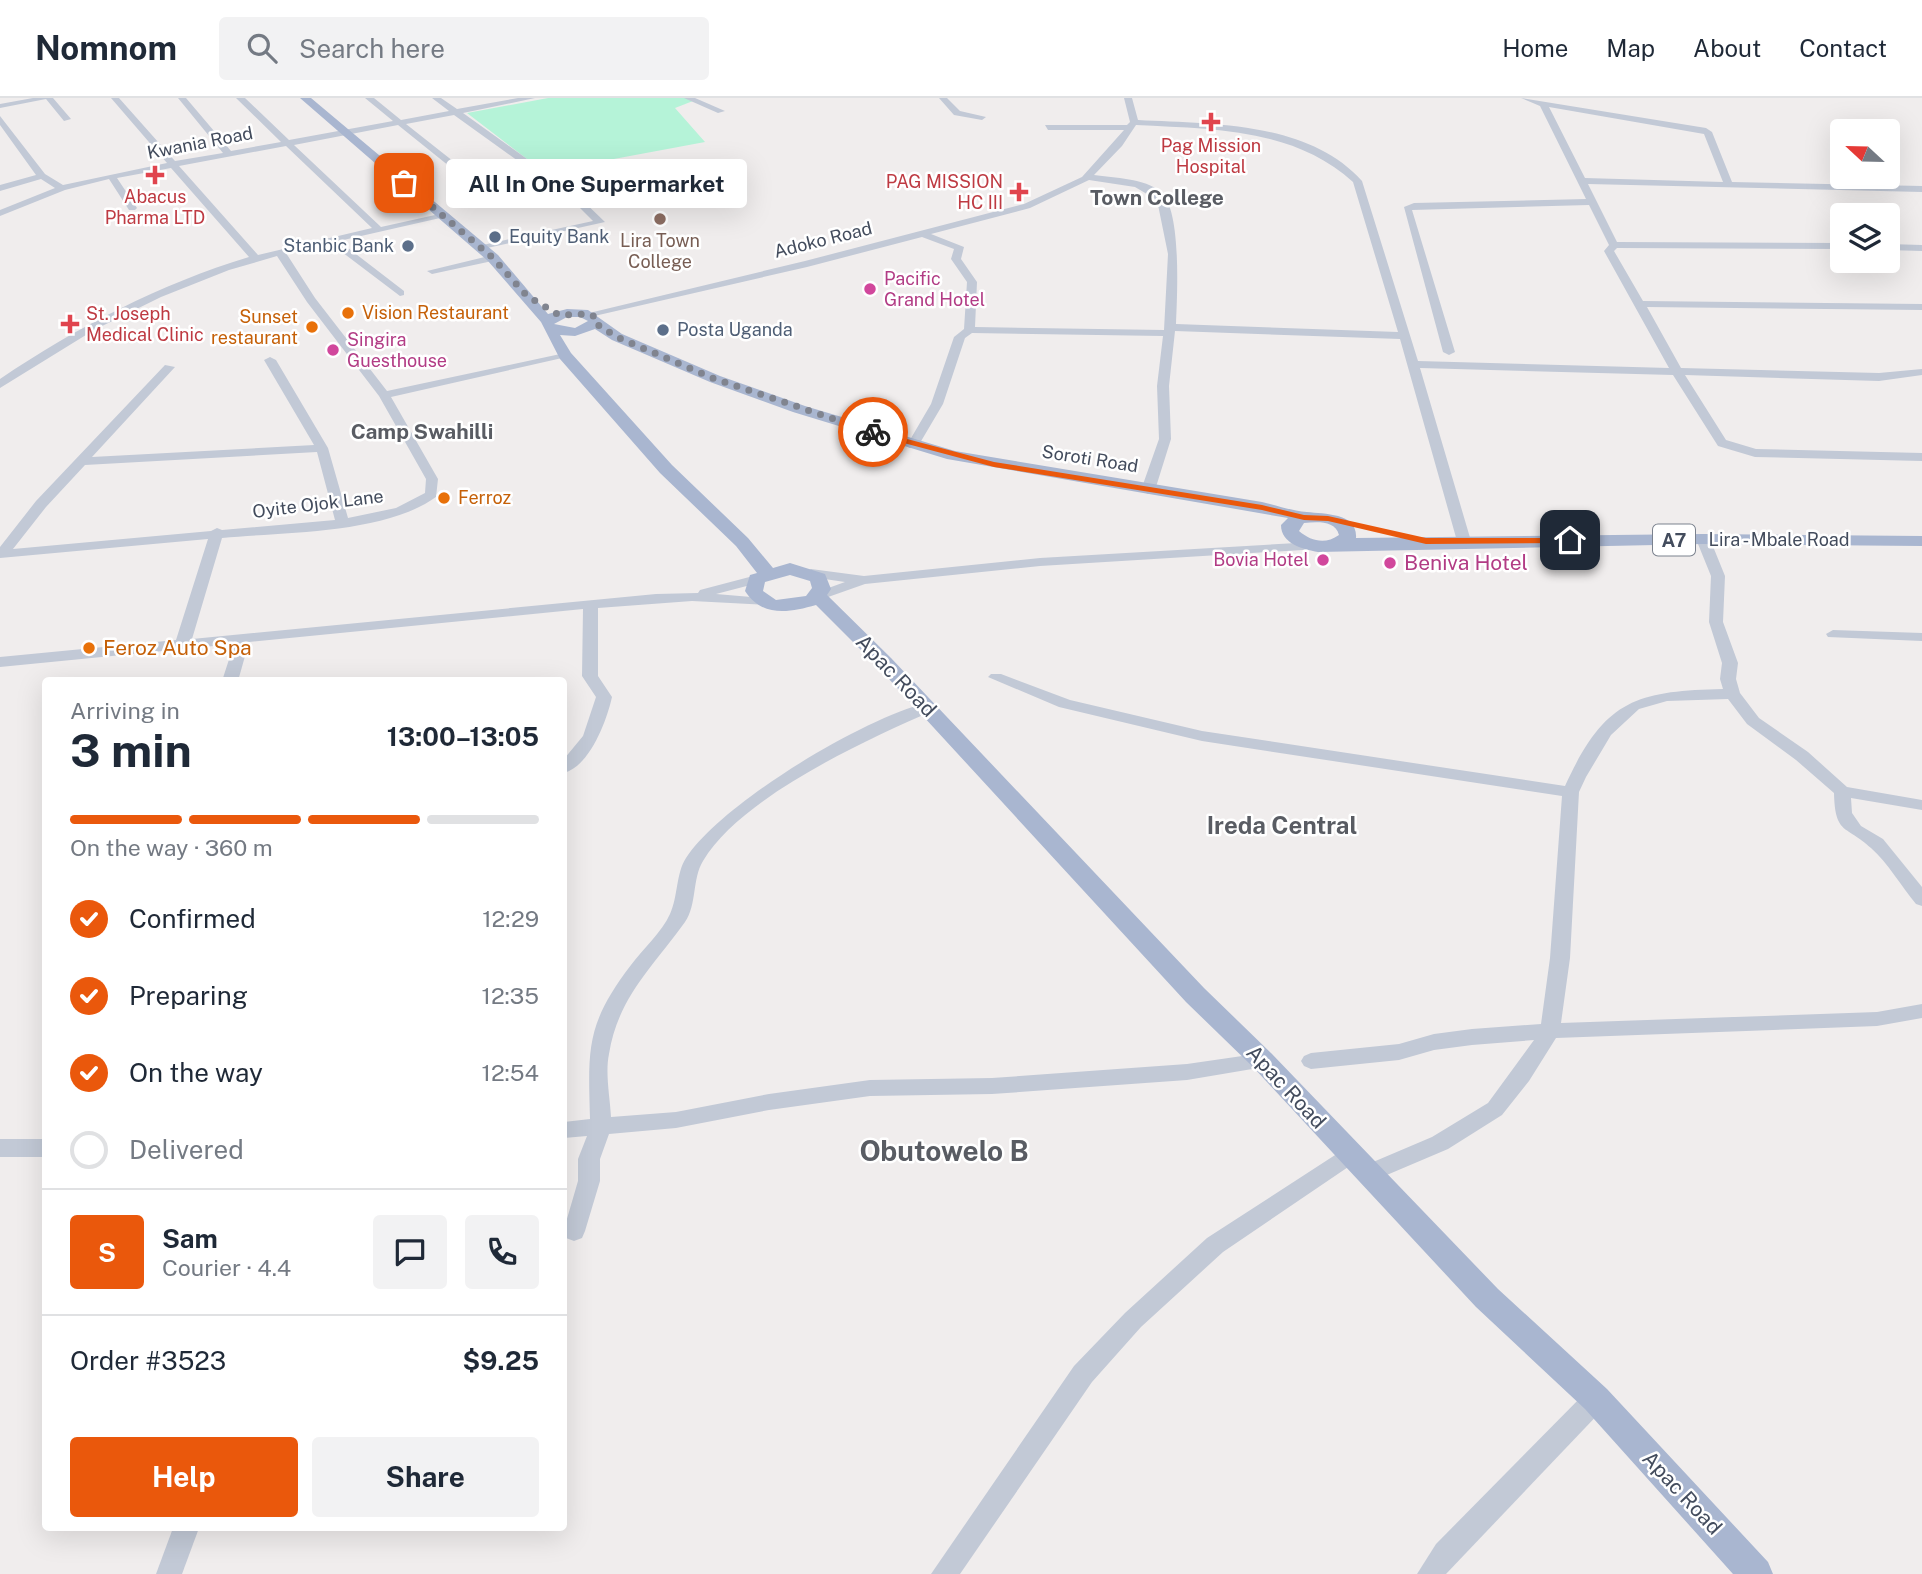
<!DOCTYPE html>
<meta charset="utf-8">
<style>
:root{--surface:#fff;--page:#f2f2f3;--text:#1f2937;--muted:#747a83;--line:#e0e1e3;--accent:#ea580c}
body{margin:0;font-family:"Public Sans",sans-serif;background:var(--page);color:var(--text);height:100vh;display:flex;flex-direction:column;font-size:26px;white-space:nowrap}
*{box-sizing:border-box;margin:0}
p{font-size:23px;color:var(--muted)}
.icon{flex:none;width:38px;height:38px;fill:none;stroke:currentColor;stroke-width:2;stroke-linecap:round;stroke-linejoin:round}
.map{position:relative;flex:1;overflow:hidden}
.details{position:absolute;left:42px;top:579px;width:525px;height:854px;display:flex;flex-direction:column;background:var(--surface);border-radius:7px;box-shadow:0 7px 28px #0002}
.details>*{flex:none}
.needle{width:46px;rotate:292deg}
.fabs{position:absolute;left:1830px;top:21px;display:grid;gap:14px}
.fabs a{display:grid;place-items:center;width:70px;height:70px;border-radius:7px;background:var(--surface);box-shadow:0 7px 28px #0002;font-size:35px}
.pin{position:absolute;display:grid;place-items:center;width:60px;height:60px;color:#fff;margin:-30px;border-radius:14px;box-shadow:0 4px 10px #0006}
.courier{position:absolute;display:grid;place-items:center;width:70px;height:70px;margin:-35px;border:5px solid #ea580c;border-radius:50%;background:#fff;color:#222;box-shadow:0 2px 9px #0007}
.bubble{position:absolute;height:49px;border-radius:7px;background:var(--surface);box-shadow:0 7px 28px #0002;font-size:23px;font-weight:700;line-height:49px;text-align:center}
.head em{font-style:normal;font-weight:700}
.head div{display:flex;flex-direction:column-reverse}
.head{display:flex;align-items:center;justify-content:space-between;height:119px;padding:0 28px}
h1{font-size:46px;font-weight:700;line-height:52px}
.bar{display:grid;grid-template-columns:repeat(4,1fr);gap:10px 7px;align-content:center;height:84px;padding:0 28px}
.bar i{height:9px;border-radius:5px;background:var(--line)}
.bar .active{background:var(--accent)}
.bar p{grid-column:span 4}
.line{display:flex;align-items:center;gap:18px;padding:0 28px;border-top:2px solid var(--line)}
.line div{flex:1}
.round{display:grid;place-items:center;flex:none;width:74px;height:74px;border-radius:7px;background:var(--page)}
ol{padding:0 28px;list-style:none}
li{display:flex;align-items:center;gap:21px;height:77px}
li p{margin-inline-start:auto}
li .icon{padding:7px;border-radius:50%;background:var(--accent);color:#fff;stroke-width:4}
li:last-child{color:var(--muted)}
li i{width:38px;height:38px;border:4px solid var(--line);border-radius:50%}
.primary-button{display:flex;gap:14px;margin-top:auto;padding:14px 28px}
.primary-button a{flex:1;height:80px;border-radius:7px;background:var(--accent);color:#fff;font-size:28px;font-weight:700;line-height:80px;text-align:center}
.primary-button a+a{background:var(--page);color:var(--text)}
header{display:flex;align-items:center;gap:42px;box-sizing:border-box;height:98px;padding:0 35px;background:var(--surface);border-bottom:2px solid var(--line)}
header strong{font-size:33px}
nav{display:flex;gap:38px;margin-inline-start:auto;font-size:24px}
.search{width:490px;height:63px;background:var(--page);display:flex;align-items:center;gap:18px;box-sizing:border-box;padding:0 24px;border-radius:7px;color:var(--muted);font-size:26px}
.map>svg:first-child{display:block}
</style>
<header>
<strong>Nomnom</strong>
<div class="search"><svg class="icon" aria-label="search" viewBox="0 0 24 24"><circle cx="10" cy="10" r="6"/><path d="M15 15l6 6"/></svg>Search here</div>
<nav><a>Home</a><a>Map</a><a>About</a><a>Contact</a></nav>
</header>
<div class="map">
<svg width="1922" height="1476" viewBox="0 0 1922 1476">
<rect width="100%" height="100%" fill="#f0eded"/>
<path fill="#b5f3d8" d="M548,0H686L693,3L675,10L705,44L544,74L467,15Z"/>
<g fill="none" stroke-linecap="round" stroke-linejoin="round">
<g fill="#c2c9d6" fill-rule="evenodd">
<path d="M33,0H53L71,21L64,23L46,1L0,10V6Z"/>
<path d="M111,0H119L175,63L223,55L178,0H186L231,53L281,44L236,0H245L289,42L393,23L365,0H374L401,22L449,13L432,0H441L457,11L518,0H535L463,15L577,97L605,124L478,152V148L593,123L571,101L454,17L406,26L501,101V105H495L398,27L294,47L381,129L444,115L449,118L339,143L404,193V197L400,198L330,145L286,155L315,200L387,293L565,255L571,258L391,299L438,381L436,399C385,436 285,434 222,440L192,541L656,496L698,495L700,492L757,477L764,481L762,484L716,496L763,500L770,504L768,507L692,503L598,510V578L612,599C607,622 590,668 564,675V661L583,638L596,599L582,578L583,511L249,544L238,583H222L234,546L0,569V559L176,542L208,441L0,460V449L36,403L165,267L175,269L92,359L314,347L264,262L270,259L276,262L328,350L348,420L396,410L425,395L426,381L379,298L307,204L277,158L229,172L161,199L94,232L0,290V281C77,229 160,186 249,159L171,70L117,80L137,110L135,112H129L109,81L65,92L0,118V112L55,90L41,81L0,93V87L36,77L0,27V18L45,76L63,87L167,65ZM286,48L372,130L258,157L179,68ZM317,354L335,422L222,432L217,430L211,433L13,451L46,409L85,367Z"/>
<path d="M684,0H695L725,13L718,15Z"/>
<path d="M939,0H947L960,13L986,19L982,22L954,17Z"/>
<path d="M1124,0H1132L1138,22C1211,26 1308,23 1362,83L1418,263L1669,270L1604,153L1609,147L1589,107L1412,112L1455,254L1449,257L1443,254L1404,109L1414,105L1586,101L1540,8L1521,0L1706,30L1712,34L1732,84L1922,88V94L1588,86L1617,144L1843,145V151L1617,150L1614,153L1643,203L1922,206V212L1647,209L1681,270L1879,275L1922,271V277L1879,283L1685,277L1726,342L1756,351L1922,355V363L1755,359L1718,348L1673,277L1420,270L1471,443L1464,447L1457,443L1400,241L1175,233L1169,288L1171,341L1155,392L1148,396L1141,392L1159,341L1157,288L1163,238L972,235L965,240L943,306L917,350H909L907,347L931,306L954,239L964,231L967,184L951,161L954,151L922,139L807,169L590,219L585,216L805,163L1024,106L1082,79L1124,32H1048L1045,27H1127L1130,24ZM1549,9L1704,36L1723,84L1585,80ZM1136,27C1212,31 1294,30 1353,84L1398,234L1176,226C1177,198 1182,113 1161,94C1144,80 1115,80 1094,77L1122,48ZM1089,82L1135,89L1157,102L1168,156L1164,232L975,229L977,184L961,161L964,149L931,136L1030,110Z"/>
<path d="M1888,146L1922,147V153L1888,152Z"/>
<path d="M493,157L497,158V162L432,176L427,173Z"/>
<path d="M1703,437L1710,441L1725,478L1723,524L1738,565L1736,581L1740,595L1759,620L1808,654L1847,689L1922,702V712L1851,700L1852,715L1861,728L1883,741L1922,789V808L1916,806C1901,788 1888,765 1871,750C1846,727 1835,737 1834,695L1796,662L1747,626L1728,601L1667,603L1639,611L1611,637L1586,679L1579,694L1570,860L1561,925L1877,914L1922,906V920L1877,928L1556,940L1529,983L1502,1017L1448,1051L1375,1082L1367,1085L1359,1082L1356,1076L1359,1070L1432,1039L1488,1005L1534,942L1472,947L1434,952L1399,962L1311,971L1304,968L1301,963L1304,958L1311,955L1399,946L1434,936L1472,931L1541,926L1550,860L1562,698L1202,643L1059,609L988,579L991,576H1001L1070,602L1202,633L1565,688C1604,603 1634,593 1723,591L1720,581L1722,565L1709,524L1711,478L1696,441Z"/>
<path d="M1314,444L1321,448L1319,451L1040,468L865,486L814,504L809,503V497L845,484L811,479L804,475L811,471L864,478L1040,460Z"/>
<path d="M1833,532L1922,535V543L1828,539L1826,536Z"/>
<path d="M926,605L934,610L932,613C864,643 741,699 703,763C692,781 697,807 685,824C653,869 618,899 609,956C605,975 610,999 611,1019L676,1014L769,996L870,982L992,980L1187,966L1263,955L1270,958L1273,963L1270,968L1187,982L992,996L870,998L769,1012L676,1030L609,1036L600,1061V1083L585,1133L582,1140L574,1143L566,1140L564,1131L578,1083V1061L587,1038L564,1040V1024L590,1021C588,950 586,926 631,867C643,851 662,834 670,816C678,799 676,775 686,760C722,705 862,621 926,605Z"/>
<rect x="0" y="1041" width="46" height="18"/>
<path d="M1349,1048L1357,1051L1360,1057L1357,1063L1223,1154L1141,1229L1092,1284L960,1476H931L1074,1268L1125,1215L1207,1140Z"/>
<path d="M1596,1290L1605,1293L1608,1301L1605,1309L1446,1476H1417L1436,1446L1587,1293Z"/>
<path d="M173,1430H199L182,1476H156Z"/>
</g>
<path fill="#a9b6d0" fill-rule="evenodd" d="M300,0H311L498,157L548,216L567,211L588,212L622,236L720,278L805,308L955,353L1262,404C1276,407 1292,413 1307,414C1325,416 1358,415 1356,440L1703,436L1922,438V448L1703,446L1318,454C1303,451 1281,446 1281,427L1288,420L947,361L793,314L710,284L612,242L595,231L575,238L560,237L571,255L672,367L748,440L773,470L790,465L825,476L831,491L827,497L891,560L1204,890L1272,956L1498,1191L1607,1291L1768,1464L1773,1476H1733L1585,1311L1476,1209L1254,970L1186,904L877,568L816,507C788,515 762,519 745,493L750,477L757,475L736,448L660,375L560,261L541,224L488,163ZM567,219H580L588,223L575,230L554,226ZM1304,425C1317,424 1335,422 1339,437C1325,447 1311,443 1299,433ZM790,477L810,483L812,490L806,498L776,502L763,493L765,484Z"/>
</g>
<path fill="#ea580c" d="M873,332L994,364L1262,407L1304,417L1328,418L1426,440H1570L1575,442L1570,445L1426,446L1328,423L1304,422L1262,412L994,369L870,336Z"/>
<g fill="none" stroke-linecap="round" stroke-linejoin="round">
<path stroke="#80848f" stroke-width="7" stroke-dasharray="0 12.6" d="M404,85L493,160L527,198L559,217L590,216L595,219V225L617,239L715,281L873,334"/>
</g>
<g fill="#e0444e" stroke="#fff" stroke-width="2.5">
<path d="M1207.5 13.5h7v7h7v7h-7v7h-7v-7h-7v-7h7z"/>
<path d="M151.5 66.5h7v7h7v7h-7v7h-7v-7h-7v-7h7z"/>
<path d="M1015.5 83.5h7v7h7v7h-7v7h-7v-7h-7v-7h7z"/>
<path d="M66.5 215.5h7v7h7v7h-7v7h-7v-7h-7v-7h7z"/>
</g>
<circle fill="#8d6e63" stroke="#fff" stroke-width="2.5" cx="660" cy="121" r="7"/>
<g fill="#5c6f8a" stroke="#fff" stroke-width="2.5">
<circle cx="495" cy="139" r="7"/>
<circle cx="408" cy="148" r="7"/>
<circle cx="663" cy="232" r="7"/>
</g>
<g fill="#d1479c" stroke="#fff" stroke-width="2.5">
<circle cx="870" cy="191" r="7"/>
<circle cx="333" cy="252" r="7"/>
<circle cx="1323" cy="462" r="7"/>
<circle cx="1390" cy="465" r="7"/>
</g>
<g fill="#e8710a" stroke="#fff" stroke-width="2.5">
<circle cx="348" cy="215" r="7"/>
<circle cx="312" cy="229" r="7"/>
<circle cx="444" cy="400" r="7"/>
<circle cx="89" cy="550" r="7"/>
</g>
<g text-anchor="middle" stroke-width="5" stroke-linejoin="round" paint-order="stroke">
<g font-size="18" fill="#434c5d" stroke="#fff">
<text transform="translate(200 45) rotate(-11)" y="6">Kwania Road</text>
<text transform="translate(823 142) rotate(-14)" y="6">Adoko Road</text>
<text transform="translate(1090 361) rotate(9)" y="6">Soroti Road</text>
<text transform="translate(318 406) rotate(-7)" y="6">Oyite Ojok Lane</text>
<text x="1779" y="448">Lira - Mbale Road</text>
</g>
<g font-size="18" fill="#be3a42" stroke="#fff">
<text x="1211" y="54">Pag Mission<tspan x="1211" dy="21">Hospital</tspan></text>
<text x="1003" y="90" text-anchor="end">PAG MISSION<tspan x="1003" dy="21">HC III</tspan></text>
<text x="155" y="105">Abacus<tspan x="155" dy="21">Pharma LTD</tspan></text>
<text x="86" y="222" text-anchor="start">St. Joseph<tspan x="86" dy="21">Medical Clinic</tspan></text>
</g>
<g font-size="18" fill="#4e5e75" stroke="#fff" text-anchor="start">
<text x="509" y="145">Equity Bank</text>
<text x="394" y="154" text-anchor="end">Stanbic Bank</text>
<text x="677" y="238">Posta Uganda</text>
</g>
<g font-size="18" fill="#785e54" stroke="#fff">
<text x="660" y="149">Lira Town<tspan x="660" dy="21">College</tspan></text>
</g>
<g font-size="18" fill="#b23c85" stroke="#fff" text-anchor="start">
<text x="884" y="187">Pacific<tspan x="884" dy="21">Grand Hotel</tspan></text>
<text x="347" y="248">Singira<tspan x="347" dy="21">Guesthouse</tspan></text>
<text x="1309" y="468" text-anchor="end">Bovia Hotel</text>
</g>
<g font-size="18" fill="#c56008" stroke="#fff" text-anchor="start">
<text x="362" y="221">Vision Restaurant</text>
<text x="298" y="225" text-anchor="end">Sunset<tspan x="298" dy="21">restaurant</tspan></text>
<text x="458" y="406">Ferroz</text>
</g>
<rect fill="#fff" stroke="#7b828e" stroke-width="2" x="1653" y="426.5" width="42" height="31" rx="5"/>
<g font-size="19" font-weight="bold" fill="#434c5d">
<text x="1674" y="449">A7</text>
</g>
<g font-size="21" font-weight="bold" fill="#595c63" stroke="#fff">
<text x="1157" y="107">Town College</text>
<text x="422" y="341">Camp Swahilli</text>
</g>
<g font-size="21" fill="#b23c85" stroke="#fff" text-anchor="start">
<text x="1404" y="472">Beniva Hotel</text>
</g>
<g font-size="21" fill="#c56008" stroke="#fff" text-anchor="start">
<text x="103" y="557">Feroz Auto Spa</text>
</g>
<g font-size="21" fill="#434c5d" stroke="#fff">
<text transform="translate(896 578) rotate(46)" y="7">Apac Road</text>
<text transform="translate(1286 989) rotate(47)" y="7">Apac Road</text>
<text transform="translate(1682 1395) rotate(47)" y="7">Apac Road</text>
</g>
<g font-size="24" font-weight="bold" fill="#595c63" stroke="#fff">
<text x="1282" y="736">Ireda Central</text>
</g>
<g font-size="28" font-weight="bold" fill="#595c63" stroke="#fff">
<text x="944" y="1063">Obutowelo B</text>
</g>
</g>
</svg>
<div class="fabs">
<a><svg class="needle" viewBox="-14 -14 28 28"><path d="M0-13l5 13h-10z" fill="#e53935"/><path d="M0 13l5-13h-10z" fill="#747a83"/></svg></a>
<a><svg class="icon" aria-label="layers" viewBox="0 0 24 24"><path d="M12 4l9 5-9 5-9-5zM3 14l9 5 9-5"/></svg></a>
</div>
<div class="pin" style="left:404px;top:85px;background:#ea580c"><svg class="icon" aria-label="bag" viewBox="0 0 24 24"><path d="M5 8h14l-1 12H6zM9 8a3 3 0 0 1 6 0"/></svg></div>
<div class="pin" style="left:1570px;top:442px;background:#1f2937"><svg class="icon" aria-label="home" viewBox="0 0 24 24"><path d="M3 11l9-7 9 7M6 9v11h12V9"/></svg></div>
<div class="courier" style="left:873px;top:334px"><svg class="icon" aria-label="bike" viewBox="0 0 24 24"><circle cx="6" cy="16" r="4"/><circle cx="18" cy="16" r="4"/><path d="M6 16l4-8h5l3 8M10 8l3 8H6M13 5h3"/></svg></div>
<div class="bubble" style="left:446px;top:61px;width:301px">All In One Supermarket</div>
<section class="details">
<div class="head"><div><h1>3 min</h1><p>Arriving in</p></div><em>13:00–13:05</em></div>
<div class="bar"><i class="active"></i><i class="active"></i><i class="active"></i><i></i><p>On the way · 360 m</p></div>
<ol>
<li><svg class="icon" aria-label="check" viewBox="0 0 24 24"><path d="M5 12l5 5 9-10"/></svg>Confirmed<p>12:29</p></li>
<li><svg class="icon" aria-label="check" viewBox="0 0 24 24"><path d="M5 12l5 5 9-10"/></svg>Preparing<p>12:35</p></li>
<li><svg class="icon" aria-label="check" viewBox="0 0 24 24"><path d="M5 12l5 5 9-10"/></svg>On the way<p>12:54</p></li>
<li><i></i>Delivered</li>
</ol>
<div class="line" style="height:126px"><b class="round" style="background:var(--accent);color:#fff">S</b><div><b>Sam</b><p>Courier · 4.4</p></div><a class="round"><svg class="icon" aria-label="chat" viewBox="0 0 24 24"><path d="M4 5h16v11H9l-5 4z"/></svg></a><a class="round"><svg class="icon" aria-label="phone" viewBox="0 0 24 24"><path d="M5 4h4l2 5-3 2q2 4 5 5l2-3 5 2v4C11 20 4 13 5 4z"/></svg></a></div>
<div class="line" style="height:91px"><div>Order #3523</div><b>$9.25</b></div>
<div class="primary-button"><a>Help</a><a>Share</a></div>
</section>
</div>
